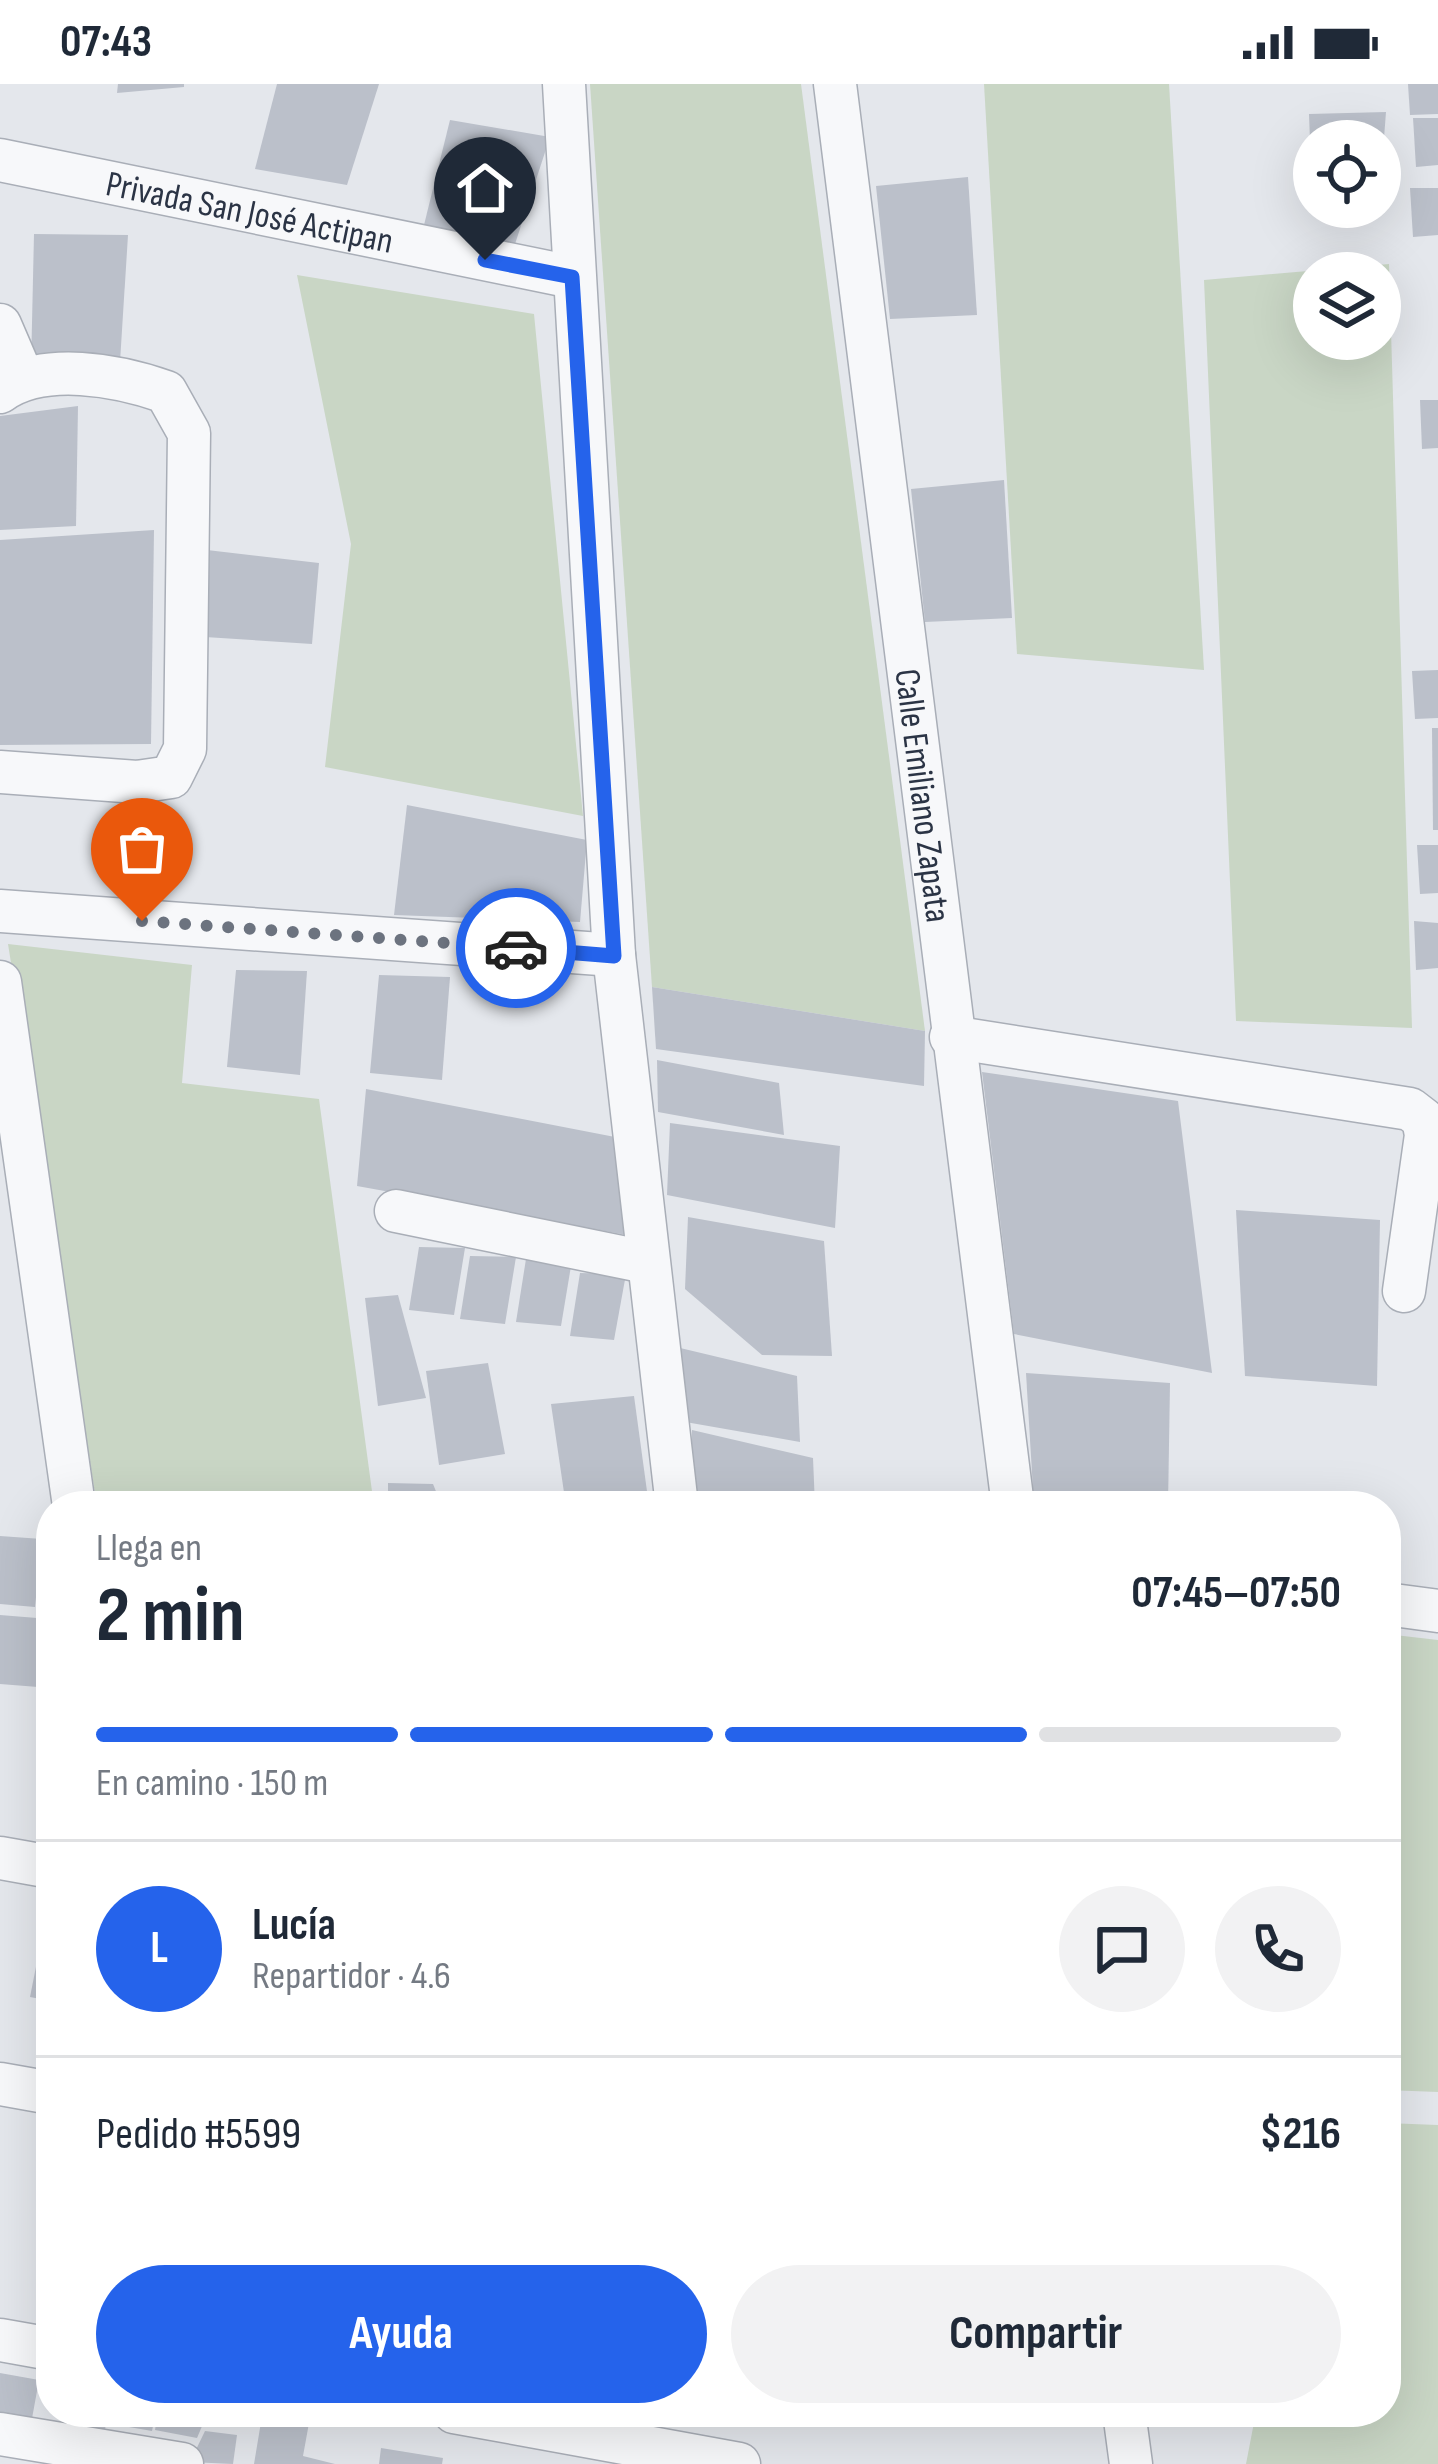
<!DOCTYPE html>
<html lang="es">
<meta charset="utf-8">
<style>
:root{--surface:#fff;--page:#f2f2f3;--text:#1f2937;--muted:#747a83;--line:#e0e1e3;--accent:#2563eb}
body{margin:0;font-family:"Sofia Sans Condensed",sans-serif;background:var(--page);color:var(--text);height:100vh;display:flex;flex-direction:column;font-size:45px;white-space:nowrap}
*{box-sizing:border-box;margin:0}
p{font-size:39px;color:var(--muted)}
.icon{flex:none;width:66px;height:66px;fill:none;stroke:currentColor;stroke-width:2;stroke-linecap:round;stroke-linejoin:round}
.map{position:relative;flex:1;overflow:hidden}
.details{position:absolute;left:36px;top:1407px;width:1365px;height:936px;display:flex;flex-direction:column;background:var(--surface);border-radius:48px;box-shadow:0 12px 48px #0002}
.details>*{flex:none}
.controls{position:absolute;left:1293px;top:36px;display:grid;gap:24px}
.controls a{display:grid;place-items:center;width:108px;height:108px;border-radius:50%;background:var(--surface);box-shadow:0 12px 48px #0002;font-size:60px}
.pin{position:absolute;display:grid;place-items:center;width:102px;height:102px;color:#fff;margin:-123px -51px;border-radius:50% 50% 50% 0;rotate:-45deg;box-shadow:0 0 12px #0007}
.pin .icon{rotate:45deg}
.courier{position:absolute;display:grid;place-items:center;width:120px;height:120px;margin:-60px;border:9px solid #2563eb;border-radius:50%;background:#fff;color:#222;box-shadow:0 3px 15px #0007}
.headline em{font-style:normal;font-weight:700}
.headline div{display:flex;flex-direction:column-reverse}
.headline{display:flex;align-items:center;justify-content:space-between;height:204px;padding:0 60px}
h1{font-size:78px;font-weight:700;line-height:90px}
.bar{display:grid;grid-template-columns:repeat(4,1fr);gap:18px 12px;align-content:center;height:144px;padding:0 60px}
.bar i{height:15px;border-radius:9px;background:var(--line)}
.bar .selected{background:var(--accent)}
.bar p{grid-column:span 4}
.line{display:flex;align-items:center;gap:30px;padding:0 60px;border-top:3px solid var(--line)}
.line div{flex:1}
.round{display:grid;place-items:center;flex:none;width:126px;height:126px;border-radius:63px;background:var(--page)}
.action{display:flex;gap:24px;margin-top:auto;padding:24px 60px}
.action a{flex:1;height:138px;border-radius:72px;background:var(--accent);color:#fff;font-size:48px;font-weight:700;line-height:138px;text-align:center}
.action a+a{background:var(--page);color:var(--text)}
.status{display:flex;justify-content:space-between;align-items:center;height:84px;padding:0 60px;background:var(--surface);direction:ltr}
.status svg{height:33px;fill:currentColor}
.map>svg:first-child{display:block}
</style>
<div class="status"><b>07:43</b><svg viewBox="0 0 49 12"><path d="M0 12V9h3v3zM5 12V6h3v6zM10 12V3h3v9zM15 12V0h3v12zM26 1h20v11H26zM47 4h2v5h-2z"/></svg></div>
<div class="map">
<svg width="1438" height="2380" viewBox="0 0 1438 2380">
<rect width="100%" height="100%" fill="#e4e7ec"/>
<g fill="#c9d6c5" fill-rule="evenodd">
<path d="M590,0H801L925,947L652,903Z"/>
<path d="M984,0H1169L1204,586L1017,570Z"/>
<path d="M1389,180L1412,944L1236,937L1204,196ZM1314,189H1380V255H1314Z"/>
<path d="M297,191L534,230L583,732L325,683L351,460Z"/>
<path d="M8,860L192,881L182,999L319,1015L374,1422H97Z"/>
<path d="M1386,1550L1438,1556V2008L1386,2006Z"/>
<path d="M1386,2039L1438,2041V2380H1246L1256,2328H1386Z"/>
</g>
<g fill="#bbc0ca">
<path d="M118,0H184V3L117,9Z"/>
<path d="M277,0H379L347,101L255,85Z"/>
<path d="M1408,0H1438V30L1410,31Z"/>
<path d="M1386,28L1383,67L1380,57H1310L1309,30Z"/>
<path d="M1413,34H1438V81L1416,83Z"/>
<path d="M450,36L550,53L515,160L423,145Z"/>
<path d="M968,93L977,231L890,235L876,102Z"/>
<path d="M1410,104H1438V151L1413,153Z"/>
<path d="M34,150L128,151L120,278L31,284Z"/>
<path d="M1420,316H1438V364L1422,365Z"/>
<path d="M78,322L76,442L0,446V332Z"/>
<path d="M1004,396L1012,534L925,538L911,405Z"/>
<path d="M154,446L151,660L0,661V456Z"/>
<path d="M207,466L319,479L312,560L205,553Z"/>
<path d="M1438,586V634L1415,635L1412,587Z"/>
<path d="M1432,644H1438V746H1433Z"/>
<path d="M407,721L587,756L580,838L394,831Z"/>
<path d="M1417,761H1438V809L1420,810Z"/>
<path d="M1414,837L1438,839V884L1416,886Z"/>
<path d="M236,886L307,887L300,991L227,983Z"/>
<path d="M379,891L450,893L442,996L370,989Z"/>
<path d="M652,903L925,947L924,1002L656,965Z"/>
<path d="M657,976L779,999L784,1051L658,1028Z"/>
<path d="M982,988L1178,1017L1212,1289L1014,1250Z"/>
<path d="M366,1005L615,1053L627,1151L357,1102Z"/>
<path d="M670,1039L840,1062L835,1144L667,1111Z"/>
<path d="M1236,1126L1380,1136L1377,1302L1245,1292Z"/>
<path d="M688,1133L824,1157L832,1272L762,1271L685,1205Z"/>
<path d="M419,1163L465,1164L454,1231L409,1226Z"/>
<path d="M470,1172L516,1173L505,1240L460,1235Z"/>
<path d="M526,1175L572,1176L561,1242L516,1238Z"/>
<path d="M580,1189L626,1190L614,1256L570,1252Z"/>
<path d="M398,1211L426,1314L378,1322L365,1214Z"/>
<path d="M676,1263L797,1292L800,1358L674,1336Z"/>
<path d="M488,1279L505,1370L439,1381L426,1287Z"/>
<path d="M1026,1289L1170,1299L1168,1422H1034Z"/>
<path d="M634,1312L649,1422H566L551,1320Z"/>
<path d="M692,1346L813,1374L815,1422L689,1418Z"/>
<path d="M388,1399L433,1400L442,1422H388Z"/>
<path d="M0,1452L42,1455L35,1523L0,1520Z"/>
<path d="M0,1531L37,1534L38,1603L0,1600Z"/>
<path d="M49,1817H51V1917L30,1913Z"/>
<path d="M0,2289L39,2296L29,2351L0,2346Z"/>
<path d="M84,2328H127L124,2342L106,2339L105,2346L81,2342Z"/>
<path d="M131,2328H156L152,2347L129,2343Z"/>
<path d="M158,2328H208L197,2354L155,2346Z"/>
<path d="M262,2332L309,2339L303,2372L335,2380H254Z"/>
<path d="M205,2347L237,2351L233,2380L190,2378Z"/>
<path d="M381,2364L443,2374L442,2380H379Z"/>
</g>
<g fill="none" stroke-linecap="round" stroke-linejoin="round">
<g stroke="#a9aeb7" stroke-width="45">
<g id="minor">
<path d="M564,0L614,871L677,1422"/>
<path id="s1" d="M835,0L1013,1422"/>
<path id="s2" d="M0,76L572,193"/>
<path d="M0,241L22,292"/>
<path d="M0,308C43,277 118,291 166,308L189,349L185,665L171,693L137,698L0,688"/>
<path d="M0,827L614,871"/>
<path d="M0,898L74,1422"/>
<path d="M951,953L1410,1025L1423,1035L1426,1051L1404,1207"/>
<path d="M396,1127L646,1178"/>
<path d="M1386,1520L1438,1527"/>
<path d="M0,1774L51,1783"/>
<path d="M0,2000L51,2009"/>
<path d="M0,2256L51,2265"/>
<path d="M454,2328L739,2380"/>
<path d="M1124,2328L1131,2380"/>
<path d="M0,2350L182,2380"/>
</g>
</g>
<use href="#minor" stroke="#f7f8fa" stroke-width="42"/>
</g>
<g fill="none" stroke-linecap="round" stroke-linejoin="round">
<path stroke="#6c737f" stroke-width="12" stroke-dasharray="0 21.6" d="M142,837L516,864"/>
<path stroke="#2563eb" stroke-width="15" d="M485,176L572,193L614,872L516,864"/>
</g>
<g text-anchor="middle" stroke-width="9" stroke-linejoin="round" paint-order="stroke">
<g font-size="36" fill="#2b3445" stroke="#f4f6f9">
<text dy="13" stroke="none"><textPath href="#s2" startOffset="255">Privada San José Actipan</textPath></text>
<text dy="13" stroke="none"><textPath href="#s1" startOffset="717">Calle Emiliano Zapata</textPath></text>
</g>
</g>
</svg>
<div class="controls">
<a><svg class="icon" aria-label="locate" viewBox="0 0 24 24"><circle cx="12" cy="12" r="6"/><path d="M12 2v4M12 18v4M2 12h4M18 12h4"/></svg></a>
<a><svg class="icon" aria-label="layers" viewBox="0 0 24 24"><path d="M12 4l9 5-9 5-9-5zM3 14l9 5 9-5"/></svg></a>
</div>
<div class="pin" style="left:142px;top:837px;background:#ea580c"><svg class="icon" aria-label="bag" viewBox="0 0 24 24"><path d="M5 8h14l-1 12H6zM9 8a3 3 0 0 1 6 0"/></svg></div>
<div class="pin" style="left:485px;top:176px;background:#1f2937"><svg class="icon" aria-label="home" viewBox="0 0 24 24"><path d="M3 11l9-7 9 7M6 9v11h12V9"/></svg></div>
<div class="courier" style="left:516px;top:864px"><svg class="icon" aria-label="car" viewBox="0 0 24 24"><path d="M5 17H2v-5l4-1 3-4h7l3 4 3 1v5h-3M9 17h6M6 11h13"/><circle cx="7" cy="17" r="2"/><circle cx="17" cy="17" r="2"/></svg></div>
<section class="details">
<div class="headline"><div><h1>2 min</h1><p>Llega en</p></div><em>07:45–07:50</em></div>
<div class="bar"><i class="selected"></i><i class="selected"></i><i class="selected"></i><i></i><p>En camino · 150 m</p></div>
<div class="line" style="height:216px"><b class="round" style="background:var(--accent);color:#fff">L</b><div><b>Lucía</b><p>Repartidor · 4.6</p></div><a class="round"><svg class="icon" aria-label="chat" viewBox="0 0 24 24"><path d="M4 5h16v11H9l-5 4z"/></svg></a><a class="round"><svg class="icon" aria-label="phone" viewBox="0 0 24 24"><path d="M5 4h4l2 5-3 2q2 4 5 5l2-3 5 2v4C11 20 4 13 5 4z"/></svg></a></div>
<div class="line" style="height:156px"><div>Pedido #5599</div><b>$216</b></div>
<div class="action"><a>Ayuda</a><a>Compartir</a></div>
</section>
</div>
